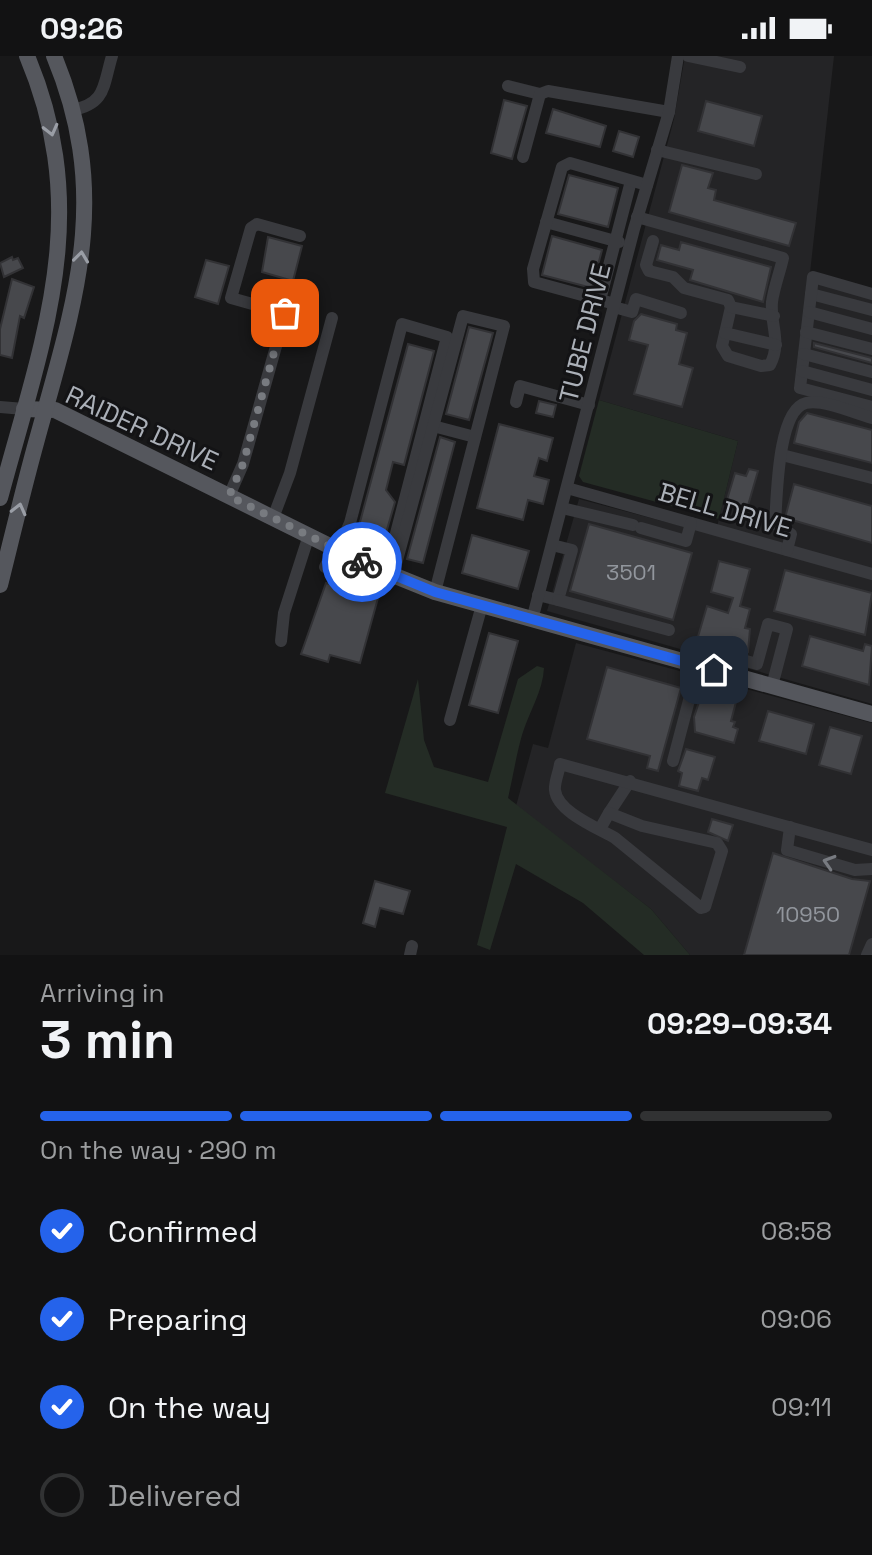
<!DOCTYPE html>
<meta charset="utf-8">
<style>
:root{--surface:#121213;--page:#1b1b1c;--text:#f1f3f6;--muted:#9c9ea0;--line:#313233;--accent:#2563eb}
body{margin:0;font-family:"Space Grotesk",sans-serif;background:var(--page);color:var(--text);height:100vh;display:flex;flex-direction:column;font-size:30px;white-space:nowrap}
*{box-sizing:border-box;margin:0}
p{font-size:26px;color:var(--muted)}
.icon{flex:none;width:44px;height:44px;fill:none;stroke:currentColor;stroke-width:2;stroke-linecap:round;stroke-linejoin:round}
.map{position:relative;height:899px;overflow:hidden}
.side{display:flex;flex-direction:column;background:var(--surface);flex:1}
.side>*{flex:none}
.pin{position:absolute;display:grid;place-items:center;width:68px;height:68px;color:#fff;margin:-34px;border-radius:16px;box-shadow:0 4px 12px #0006}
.courier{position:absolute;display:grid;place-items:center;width:80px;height:80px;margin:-40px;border:6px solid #2563eb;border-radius:50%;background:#fff;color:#222;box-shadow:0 2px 10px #0007}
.overview em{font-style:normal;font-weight:700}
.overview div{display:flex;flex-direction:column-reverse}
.overview{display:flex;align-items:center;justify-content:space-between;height:136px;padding:0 40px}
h1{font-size:52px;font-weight:700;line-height:60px}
.bar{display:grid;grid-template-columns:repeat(4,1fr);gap:12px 8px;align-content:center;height:96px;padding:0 40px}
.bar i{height:10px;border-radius:6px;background:var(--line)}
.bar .active{background:var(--accent)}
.bar p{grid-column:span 4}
ol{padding:0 40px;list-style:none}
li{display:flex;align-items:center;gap:24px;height:88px}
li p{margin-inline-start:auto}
li .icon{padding:8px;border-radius:50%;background:var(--accent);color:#fff;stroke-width:4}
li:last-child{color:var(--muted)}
li i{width:44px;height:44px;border:4px solid var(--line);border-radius:50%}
.status{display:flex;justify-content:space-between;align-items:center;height:56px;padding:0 40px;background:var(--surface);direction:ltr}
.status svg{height:22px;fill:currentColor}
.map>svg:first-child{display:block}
</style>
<div class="status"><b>09:26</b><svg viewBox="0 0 49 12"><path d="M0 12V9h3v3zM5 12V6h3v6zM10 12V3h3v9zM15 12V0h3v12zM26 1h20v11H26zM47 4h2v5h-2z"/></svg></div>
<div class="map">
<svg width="872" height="899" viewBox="0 0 872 899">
<rect width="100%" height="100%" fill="#181819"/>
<g fill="#242426">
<path d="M685,0H834L810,217L872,234V648L547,555L579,443L715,479L738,385L599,344L674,63Z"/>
<path d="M576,587L872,667V899H690L651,853L516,750L533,688L548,692Z"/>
</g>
<g fill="#242c25">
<path d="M599,344L738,385L719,463L583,426L579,420Z"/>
<path d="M537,610L544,612C543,635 529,656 522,679C516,700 513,721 508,742L651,853L690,899H644L583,847L516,808L490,894L477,889L507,771L385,737L418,623L424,684L434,711L488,726L518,623Z"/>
</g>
<g fill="#47484c" stroke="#323235" stroke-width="2">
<path d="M504,44L527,50L512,103L491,97Z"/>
<path d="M706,45L762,60L754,90L698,75Z"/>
<path d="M553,53L606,70L600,91L546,77Z"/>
<path d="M619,75L639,81L633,101L613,95Z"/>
<path d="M682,109L713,117L708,132L716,134L714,144L796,167L789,190L669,156Z"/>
<path d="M569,119L618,132L608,171L558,158Z"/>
<path d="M552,180L602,194L592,232L542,219Z"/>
<path d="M268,181L302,190L293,225L262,216Z"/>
<path d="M681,186L771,211L763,246L690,224L693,214L657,204L661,189L679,194Z"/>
<path d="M12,201L13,204L18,202L23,212L4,221L0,207Z"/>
<path d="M206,204L229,210L218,248L195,241Z"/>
<path d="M12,223L34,231L24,262L20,260L12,302L0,299V273Z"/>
<path d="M641,258L677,268L676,274L687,277L679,308L693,312L682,351L634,338L648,289L629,284L634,265Z"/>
<path d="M469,271L493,277L469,364L446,358Z"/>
<path d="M814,287L872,302V307L814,291Z"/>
<path d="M408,288L434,295L404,409L393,406L386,434L395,446L384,484L357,477Z"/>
<path d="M539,345L556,349L553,361L536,357Z"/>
<path d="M807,357L872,374V407L794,387L799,366Z"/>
<path d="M499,368L553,382L547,405L539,402L534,420L549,424L543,448L528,444L523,464L477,452Z"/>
<path d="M440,381L455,386L423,507L407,503Z"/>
<path d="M749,413L758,415L747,453L726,447L735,417L746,420Z"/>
<path d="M794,428L872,450V487L785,462Z"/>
<path d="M589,468L692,497L673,564L570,535Z"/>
<path d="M472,479L529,495L518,533L462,517Z"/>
<path d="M719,505L750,513L740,550L750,553L745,572L750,573L748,596L730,595L697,584L707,550L728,557L733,542L711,536Z"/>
<path d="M785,514L872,537L865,579L774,555Z"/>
<path d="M326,527L378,542L360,607L330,599L328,606L301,598Z"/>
<path d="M489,577L518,585L498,657L469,649Z"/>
<path d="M810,580L863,595L865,588L872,590L869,629L802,610Z"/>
<path d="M607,611L681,632L658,715L647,712L650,700L587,683Z"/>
<path d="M702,637L712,640L714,637L736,646L731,665L735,666L733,671L738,673L734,687L695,676L694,661Z"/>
<path d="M768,655L814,668L806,698L759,685Z"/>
<path d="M830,671L862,680L851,718L819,709Z"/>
<path d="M686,693L715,701L708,724L702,722L698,735L679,730L682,717L678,715Z"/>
<path d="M712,763L733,769L728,785L708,776Z"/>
<path d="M773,797L852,823L870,825L849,899H744Z"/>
<path d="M375,825L410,835L403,858L380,852L375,871L363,867Z"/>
</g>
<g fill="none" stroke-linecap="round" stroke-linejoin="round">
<g stroke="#393a3e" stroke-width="12">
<path d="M688,0L740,11"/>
<path d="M508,30L540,38"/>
<path d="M72,54C106,48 103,30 112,0"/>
<path d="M657,94L756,118"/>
<path d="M523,101L540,38L548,35L669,56"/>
<path d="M637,161L783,202C780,216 774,231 772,246C770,269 782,286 770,309L761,310L728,300L722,290L731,251"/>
<path d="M546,166L619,186"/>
<path d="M653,185L646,209L649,215L673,221L684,232L728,244L731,251L774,260"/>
<path d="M811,238L872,254"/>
<path d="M872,238L813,221L800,332L872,351"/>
<path d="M600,244L631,125"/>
<path d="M615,248L534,226L533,213L562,111L570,107L647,129"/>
<path d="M614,251L632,256L636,243L681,257"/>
<path d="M809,256L872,273"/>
<path d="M285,257L231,242L251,172L257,168L300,180"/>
<path d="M806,276L872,293"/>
<path d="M725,277L776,289"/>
<path d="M804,298L872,316"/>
<path d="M802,315L872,334"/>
<path d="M516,346L520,330L589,349"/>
<path d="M0,351L24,353"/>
<path d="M433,370L475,381"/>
<path d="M782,399L872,422"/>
<path d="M567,432L872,518"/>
<path d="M229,440L243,408L291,237"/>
<path d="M562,452L633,469"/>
<path d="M273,462L290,417L332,262"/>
<path d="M641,472L686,485L691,467"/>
<path d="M335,492L325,511L375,526L394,485L447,281L402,268L350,467L338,494"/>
<path d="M787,494L791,478L775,468C777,443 777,354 806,347C824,343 854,357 872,362"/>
<path d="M393,519L463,260L504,270L435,536"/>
<path d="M538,539L558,544L572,494L552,489"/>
<path d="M558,544L669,574"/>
<path d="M532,564L634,173L669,56L678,0"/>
<path d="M281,585L284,557L309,479"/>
<path d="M731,619L735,602L757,608L768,568L787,573L772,630"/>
<path d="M450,664L482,549"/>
<path d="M673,705L698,610"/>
<path d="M609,757L630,725"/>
<path d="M790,771L787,794L855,814L872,813"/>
<path d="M600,773L609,757L642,770L717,787L722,795L705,851L701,852L615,782C598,772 557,756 555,734C554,727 559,716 560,708L872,794"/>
<path d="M410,899L412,890"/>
<path d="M867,899L872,888"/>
</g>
<g stroke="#55575d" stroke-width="16">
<path d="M24,353L55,354L368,509L435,536L872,658"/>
<path d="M0,442C42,285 94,159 27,0"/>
<path d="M0,529C12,481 23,434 36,387C74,248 113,142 54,0"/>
</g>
</g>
<defs><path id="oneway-chevron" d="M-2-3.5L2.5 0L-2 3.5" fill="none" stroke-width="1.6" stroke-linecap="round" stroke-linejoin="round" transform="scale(2)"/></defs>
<g stroke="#9a9ea6">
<use href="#oneway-chevron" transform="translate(51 74) rotate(76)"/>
<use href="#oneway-chevron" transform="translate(81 201) rotate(-83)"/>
<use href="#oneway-chevron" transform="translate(19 453) rotate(-76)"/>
</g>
<use stroke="#787b81" href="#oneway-chevron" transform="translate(829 806) rotate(-163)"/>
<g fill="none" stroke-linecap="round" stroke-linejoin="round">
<path stroke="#787b80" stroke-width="8" stroke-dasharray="0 14.4" d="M285,257L243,408L229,440L362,506"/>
<path stroke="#2563eb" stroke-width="10" d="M362,506L435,536L714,614"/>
</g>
<g text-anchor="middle" stroke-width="6" stroke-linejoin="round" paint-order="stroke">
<g font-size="22" fill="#92969d">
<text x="631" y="524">3501</text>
<text x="808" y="866">10950</text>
</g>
<g font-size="26" fill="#abb0b8" stroke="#131315">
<text transform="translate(585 277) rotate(-76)" y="9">TUBE DRIVE</text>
<text transform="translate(142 372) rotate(25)" y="9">RAIDER DRIVE</text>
<text transform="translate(725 454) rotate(16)" y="9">BELL DRIVE</text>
</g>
</g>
</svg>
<div class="pin" style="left:285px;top:257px;background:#ea580c"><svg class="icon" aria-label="bag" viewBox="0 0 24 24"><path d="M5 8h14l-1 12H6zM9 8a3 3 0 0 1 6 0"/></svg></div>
<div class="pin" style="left:714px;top:614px;background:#1f2937"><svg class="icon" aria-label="home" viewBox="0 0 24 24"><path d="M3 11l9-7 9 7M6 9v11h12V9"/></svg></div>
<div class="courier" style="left:362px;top:506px"><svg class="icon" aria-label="bike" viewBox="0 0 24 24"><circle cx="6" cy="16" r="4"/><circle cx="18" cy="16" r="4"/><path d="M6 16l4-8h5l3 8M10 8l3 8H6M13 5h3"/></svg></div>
</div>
<section class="side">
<div class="overview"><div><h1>3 min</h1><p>Arriving in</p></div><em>09:29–09:34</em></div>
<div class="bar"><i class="active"></i><i class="active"></i><i class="active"></i><i></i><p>On the way · 290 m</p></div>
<ol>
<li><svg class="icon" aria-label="check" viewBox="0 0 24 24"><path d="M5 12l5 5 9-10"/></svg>Confirmed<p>08:58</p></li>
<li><svg class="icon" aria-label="check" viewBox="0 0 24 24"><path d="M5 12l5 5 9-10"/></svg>Preparing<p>09:06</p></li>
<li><svg class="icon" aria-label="check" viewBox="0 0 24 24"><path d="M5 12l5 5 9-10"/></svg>On the way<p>09:11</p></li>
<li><i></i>Delivered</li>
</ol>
</section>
